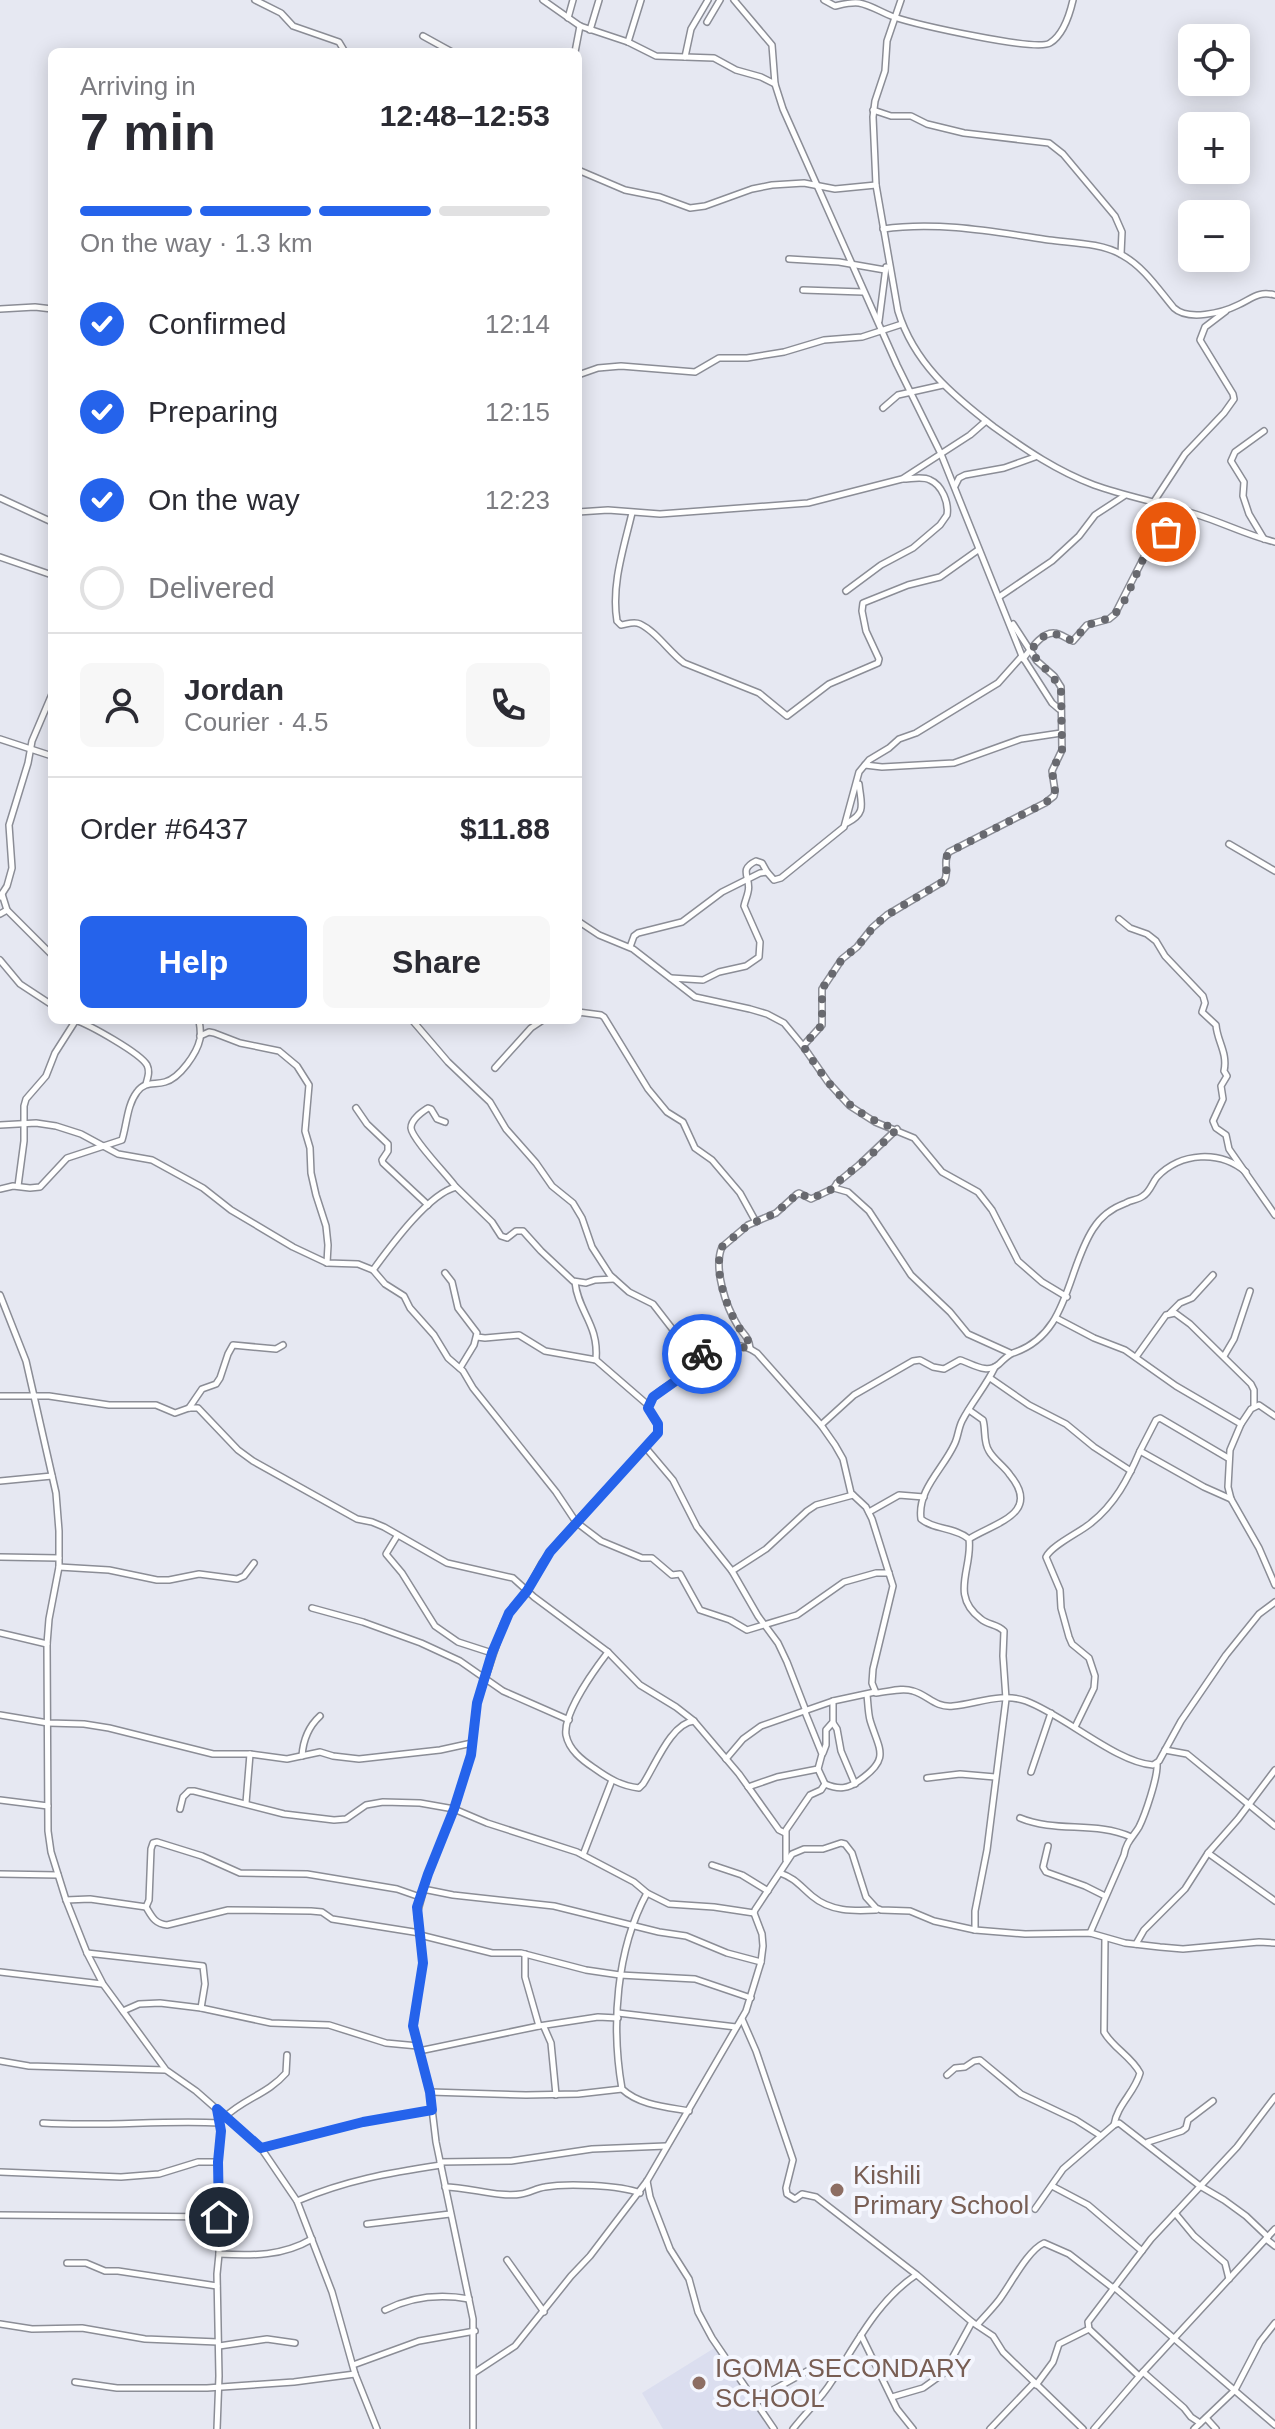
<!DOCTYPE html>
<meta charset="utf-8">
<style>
:root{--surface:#fff;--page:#f7f7f7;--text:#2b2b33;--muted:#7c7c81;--line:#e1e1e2;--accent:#2563eb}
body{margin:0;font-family:Helvetica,sans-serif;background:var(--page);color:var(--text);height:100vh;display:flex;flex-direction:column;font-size:30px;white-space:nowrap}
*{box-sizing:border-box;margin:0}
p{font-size:26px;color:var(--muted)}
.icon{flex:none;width:44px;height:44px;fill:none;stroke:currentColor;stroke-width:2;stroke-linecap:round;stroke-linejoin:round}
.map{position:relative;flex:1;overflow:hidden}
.details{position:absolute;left:48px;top:48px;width:534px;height:976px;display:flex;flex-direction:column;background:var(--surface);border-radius:12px;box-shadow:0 4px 20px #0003}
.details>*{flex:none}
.buttons{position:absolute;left:1178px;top:24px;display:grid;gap:16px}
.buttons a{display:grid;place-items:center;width:72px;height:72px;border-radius:12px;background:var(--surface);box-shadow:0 4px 20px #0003;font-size:40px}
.pin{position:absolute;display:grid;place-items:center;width:68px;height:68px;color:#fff;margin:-34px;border:4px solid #fff;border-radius:50%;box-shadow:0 2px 8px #0007}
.courier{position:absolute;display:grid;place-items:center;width:80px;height:80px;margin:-40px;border:6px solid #2563eb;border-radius:50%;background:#fff;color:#222;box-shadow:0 2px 10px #0007}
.summary em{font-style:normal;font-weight:700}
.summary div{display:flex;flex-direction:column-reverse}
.summary{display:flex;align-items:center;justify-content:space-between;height:136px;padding:0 32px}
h1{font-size:52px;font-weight:700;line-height:60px}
.bar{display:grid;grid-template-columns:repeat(4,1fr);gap:12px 8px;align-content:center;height:96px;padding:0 32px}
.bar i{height:10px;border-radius:6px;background:var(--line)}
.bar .on{background:var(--accent)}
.bar p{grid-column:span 4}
.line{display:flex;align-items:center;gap:20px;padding:0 32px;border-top:2px solid var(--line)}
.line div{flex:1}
.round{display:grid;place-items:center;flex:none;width:84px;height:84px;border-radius:12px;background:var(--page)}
ol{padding:0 32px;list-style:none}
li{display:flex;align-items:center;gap:24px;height:88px}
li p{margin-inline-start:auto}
li .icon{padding:8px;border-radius:50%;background:var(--accent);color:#fff;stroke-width:4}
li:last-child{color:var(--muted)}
li i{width:44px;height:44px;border:4px solid var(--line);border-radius:50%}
.action{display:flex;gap:16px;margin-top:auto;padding:16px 32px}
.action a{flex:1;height:92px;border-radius:12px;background:var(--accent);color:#fff;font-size:32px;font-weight:700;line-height:92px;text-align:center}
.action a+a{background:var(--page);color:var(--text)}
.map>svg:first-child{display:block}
</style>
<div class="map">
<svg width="1275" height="2429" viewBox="0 0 1275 2429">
<rect width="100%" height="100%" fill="#e6e8f2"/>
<path fill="#dbdeef" d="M716,2347L769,2429H663L642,2393Z"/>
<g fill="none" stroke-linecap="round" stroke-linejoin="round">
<g stroke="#8b8d96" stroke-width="8">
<g id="street">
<path d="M255,0L281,13L293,26L339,42L345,52"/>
<path d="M543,0L580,26L628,42L656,56L714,58L736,70L761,77L775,84"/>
<path d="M824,0L835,6C844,4 851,2 859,3C871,5 882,13 894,17C915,24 1036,52 1050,43C1063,35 1070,13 1073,0"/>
<path d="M901,0L887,41L885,71L875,101L873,117L876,185L898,311C914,363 952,395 994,427C1026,450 1057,471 1094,485C1125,496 1157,502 1188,512C1218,520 1245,535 1275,542"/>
<path d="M568,18L573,0"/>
<path d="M707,22L720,0"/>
<path d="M590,30L599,0"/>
<path d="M423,36L452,52"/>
<path d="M628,42L641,0"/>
<path d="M575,52L580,26"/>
<path d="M685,57L691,29L708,0"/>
<path d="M873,110L891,116H911L927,124L964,133L1049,143L1063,154L1115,216L1122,232L1121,254"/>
<path d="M578,170L625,190L660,197L690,208L705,206L752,189L772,185L804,183L835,189L876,185"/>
<path d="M883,229C938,221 995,232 1049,240C1072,243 1102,243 1122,255C1144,267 1158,289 1174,308C1188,321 1222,313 1238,305C1253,298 1258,291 1275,295"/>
<path d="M789,259L839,262L885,270"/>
<path d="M803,290L863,292"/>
<path d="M0,309L35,307L52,309"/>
<path d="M879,321L886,267"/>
<path d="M578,375L598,368L621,366L695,372L719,358H747L784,352L824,340L862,337L902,324"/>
<path d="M883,408L898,395L943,385"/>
<path d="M955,486L959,478L965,475L1004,468L1035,457"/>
<path d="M0,498L52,522"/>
<path d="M1153,503L1185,454L1224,413L1234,399L1233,394L1200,340L1205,327L1226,311"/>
<path d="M578,512L608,510L660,514L808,503L902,479L970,435L986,421"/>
<path d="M632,513C624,547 611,585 617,621L621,625C628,624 634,621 640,624C657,632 669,652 684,663L759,693L787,716L829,684L878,663L879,659L866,631L862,611L863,603L908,585L940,577L978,550"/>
<path d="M1264,539L1249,514L1243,496L1244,482L1231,461L1235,452L1264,431"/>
<path d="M0,557L52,575"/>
<path d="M846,591L881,565L913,548L940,525L947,515C949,503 942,485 930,480C923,476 911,479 903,479"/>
<path d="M999,597L1052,561L1079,536L1095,515L1124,496"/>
<path d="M1022,656L1052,703L1059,709"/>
<path d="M1023,659C1030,650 1042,632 1054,633C1060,633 1067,639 1073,641L1087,625L1109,619L1115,614L1144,557L1160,538L1188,511"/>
<path d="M0,739L52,756"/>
<path d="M865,765L882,767L954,763L1021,739L1061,733"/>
<path d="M847,823C867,813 861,804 859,784"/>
<path d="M1229,844L1275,871"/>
<path d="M2,894L7,910L52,955"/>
<path d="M0,897L7,886L12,868L9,825L28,763L32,741L52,694"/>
<path d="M0,914L7,910"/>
<path d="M1119,919L1130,928L1147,934L1156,941L1165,956L1203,996L1205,1003L1202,1012L1216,1025C1217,1041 1228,1053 1224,1071L1227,1076L1221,1086L1223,1099L1213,1121L1216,1128L1226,1135L1229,1149L1275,1215"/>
<path d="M578,921L599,935L633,949L695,997L750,1009L767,1014L784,1023L803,1046L828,1082L850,1106L875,1122L914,1138L942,1172L978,1192L992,1210L1018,1261L1042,1282L1067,1297"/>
<path d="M630,947L634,936L638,933L682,922L722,892L760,873L767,872L774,880L781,878L844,827L859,772L869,760L889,748L899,739L916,733L998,683L1022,656L941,454L897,365L783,109L775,84L772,45L734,0"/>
<path d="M0,960L20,984L52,1005"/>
<path d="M671,978L703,980L719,972L746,966L759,957L760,942L744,906C745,901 747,897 748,892C752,878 737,870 756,861L762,863L767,872"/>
<path d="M578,1012L601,1015L604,1017L648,1089L667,1112L683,1122L695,1148L712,1160L740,1193L756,1222"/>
<path d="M75,1020C90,1025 140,1053 147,1065C150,1071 148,1077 146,1084"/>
<path d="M412,1020L448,1062L490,1102L506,1129L536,1163L552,1186L573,1203L582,1218L592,1247L610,1275L629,1292L653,1304L684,1344L699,1356"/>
<path d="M200,1036L209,1032L214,1033L240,1043L279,1051L297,1066L309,1085L305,1131L310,1148L311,1173L316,1195L326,1226L328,1245L327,1263"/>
<path d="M803,1046L822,1025V989L842,959L857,947L872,928L887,915L944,881C950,872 942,862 949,852L1045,803L1054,796L1055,791L1052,771L1062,750L1061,687L1054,676L1037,661L1013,624"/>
<path d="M495,1068L531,1028L543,1020"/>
<path d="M356,1108L367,1124L388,1144V1151L382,1160L383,1163L428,1205"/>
<path d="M445,1122L437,1119L431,1109L428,1108C422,1112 411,1119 411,1128C412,1139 447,1175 455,1186"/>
<path d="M0,1125L36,1123L56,1126L81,1134L118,1154L152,1160L203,1188L231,1210L293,1247L327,1263L358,1264L373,1270L385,1284L404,1296L410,1308L434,1335L448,1358L463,1371L473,1388L556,1492L576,1522L601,1541L642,1558H652L672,1575L680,1574L700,1610L730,1620L747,1630L797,1615L844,1582L876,1573H889"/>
<path d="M18,1186L24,1141V1106L26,1099L46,1076L55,1053L76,1020"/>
<path d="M834,1188L837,1183L859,1165L897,1129"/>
<path d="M0,1189L13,1186L30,1188L40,1187L67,1158L122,1140C127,1124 127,1105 137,1092C145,1081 154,1085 165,1082C180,1078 197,1053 200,1039C201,1033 200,1026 199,1020"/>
<path d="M373,1270C390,1247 428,1194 456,1187L492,1222L501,1236L507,1238L516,1231H523L541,1251L573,1281L586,1283L595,1280L614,1279"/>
<path d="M445,1273L452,1282L458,1308L477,1333L474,1345L460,1368"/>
<path d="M575,1282C578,1312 599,1324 596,1360"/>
<path d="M0,1295L26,1361L56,1493L59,1531V1567L49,1619L47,1644L48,1831L51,1852L66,1900L87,1953L103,1984L166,2070L196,2091L261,2148L297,2201L332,2292L355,2374L377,2429"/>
<path d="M1170,1313L1180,1303L1192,1298L1213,1275"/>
<path d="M1056,1318L1094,1338L1125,1350L1176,1386L1241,1424"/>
<path d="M477,1337L485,1338L519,1335L545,1351L596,1360L648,1405"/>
<path d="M750,1348C749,1337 743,1334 738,1326C726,1307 713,1268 722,1247L748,1225L776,1213L797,1194L799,1193L811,1199L834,1188L848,1192L869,1211L911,1275L950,1312L968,1334L1010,1353"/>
<path d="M1224,1356L1234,1339L1250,1291"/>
<path d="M1136,1357L1166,1315L1175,1313L1190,1324L1251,1384L1254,1390V1406"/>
<path d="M990,1378L1029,1405L1066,1424L1094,1447L1131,1471"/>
<path d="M0,1396H49L109,1405H156L175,1413L189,1408H198L238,1450L253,1461L357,1519L372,1522L384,1527L447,1563L513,1578L534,1597L608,1652L640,1685L676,1707L694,1721L739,1774L779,1830L785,1833"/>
<path d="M189,1408L202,1389L216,1384L220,1378L228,1354L233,1345L276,1349L283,1345"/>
<path d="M1275,1416L1259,1405L1251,1409L1241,1424L1230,1450L1228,1487L1231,1499L1259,1548L1275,1585"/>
<path d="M821,1425L854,1395L913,1361L920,1360L933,1367L944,1369L960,1360C973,1364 987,1375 999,1364C1004,1359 1008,1355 1013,1353C1069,1335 1066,1271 1093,1229C1101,1216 1112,1208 1126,1203C1131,1200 1138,1200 1143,1196C1150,1192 1152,1183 1157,1177C1181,1152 1220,1150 1246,1172"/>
<path d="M646,1448L673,1480L697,1527L732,1571L758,1616L778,1643L787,1662L806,1711"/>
<path d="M1228,1458L1160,1418L1156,1420L1140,1451L1204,1487L1231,1499"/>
<path d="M0,1481L52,1476"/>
<path d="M869,1512L899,1495L924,1497"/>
<path d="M397,1536L386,1554L402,1573L435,1626L458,1642L492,1653"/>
<path d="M969,1539C994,1523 1042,1514 1010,1475C1004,1466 994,1460 989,1451C983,1442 986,1430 983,1420L969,1410"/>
<path d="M0,1557L59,1558"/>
<path d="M59,1567L109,1570L157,1580H169L199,1574L237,1579L244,1576L254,1563"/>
<path d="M732,1571L766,1549L807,1511L816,1505L853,1495"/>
<path d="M312,1608L363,1622L421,1643L460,1661L503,1691L569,1720"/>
<path d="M0,1633L47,1644"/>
<path d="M608,1652C595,1669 563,1713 566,1735C569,1750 582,1760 594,1768C608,1778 621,1786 639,1788L643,1784C655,1766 671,1723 694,1721"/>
<path d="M0,1715L48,1723L84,1724L109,1728L213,1754H250L287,1759L320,1752L333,1756L359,1759L440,1750L472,1743"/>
<path d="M833,1723L837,1729L841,1751L855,1784"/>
<path d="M1075,1727L1094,1688L1095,1676L1089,1658L1072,1644L1069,1637L1061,1608L1060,1590L1046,1557C1052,1545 1079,1533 1091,1523C1115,1504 1128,1479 1140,1451"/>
<path d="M1165,1750L1187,1754L1275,1826"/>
<path d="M823,1753L826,1745V1730L833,1722V1701"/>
<path d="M302,1756C303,1741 308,1727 320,1716"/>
<path d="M726,1759L743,1739L761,1726L833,1701L875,1692"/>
<path d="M1031,1772L1051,1713"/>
<path d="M927,1778L960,1774L995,1777"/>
<path d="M825,1784C839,1790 848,1789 860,1780C891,1758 879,1750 870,1720C868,1712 868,1703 867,1695"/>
<path d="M748,1787L777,1777L818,1769"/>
<path d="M0,1800L48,1806"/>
<path d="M246,1803L250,1754"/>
<path d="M180,1809L183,1797L189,1791H194L284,1814L334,1820L346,1819L366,1805L383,1802L420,1803L454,1809L487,1823L577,1852L634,1882L647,1893L669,1904L714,1907L754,1913"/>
<path d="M1020,1818C1056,1833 1095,1821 1131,1837"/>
<path d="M1048,1846L1043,1867L1046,1872L1085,1886L1105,1896"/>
<path d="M1208,1853L1275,1901"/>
<path d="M583,1855L612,1780"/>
<path d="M786,1860V1830L810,1795L821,1790L825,1784L818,1769L822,1754L805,1712"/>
<path d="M712,1865L742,1875L768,1891"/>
<path d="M780,1873C795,1878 801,1887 812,1896C831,1912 853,1911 876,1910"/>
<path d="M0,1874L58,1875"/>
<path d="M423,1889L453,1895L554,1906L659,1932L686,1936L727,1953L761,1962"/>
<path d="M647,1893C616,1950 611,2026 622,2089C639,2105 666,2107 689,2111"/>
<path d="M66,1900L90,1899L146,1907L149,1900L151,1849L153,1843L157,1842L202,1856L240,1873L307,1874L397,1889L420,1897"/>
<path d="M146,1907C152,1917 155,1924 167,1925L228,1910L311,1911L322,1912L332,1919L420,1933"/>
<path d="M975,1930V1911L987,1850L1006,1699L1003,1656L1004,1631C997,1624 988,1625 981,1619C949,1595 973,1568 969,1539C955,1527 934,1530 921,1519C917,1490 943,1469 954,1445C958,1438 958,1429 962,1421C971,1403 986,1386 995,1367"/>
<path d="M1090,1933L1124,1855C1126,1842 1133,1837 1139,1827C1145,1815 1158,1777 1157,1764"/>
<path d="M420,1935L492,1953H521L586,1970L620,1975L695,1979L751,1998"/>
<path d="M1105,1938L1104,2032C1113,2048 1131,2056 1140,2073C1135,2092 1117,2105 1114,2125"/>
<path d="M1136,1944L1144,1930L1185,1889L1208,1853L1238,1819L1275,1770"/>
<path d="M87,1953L203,1966L205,1984L201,2008"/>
<path d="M525,1954V1977L539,2026"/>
<path d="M0,1972L102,1984"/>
<path d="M123,2011L139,2004L160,2003L201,2008L271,2023L329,2025L386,2043L418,2046"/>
<path d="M618,2013L736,2027"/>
<path d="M742,2019L756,2051L793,2160L786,2188L787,2194L795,2199L802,2194L816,2197L917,2275L972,2322L993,2336L1003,2352L1083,2429"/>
<path d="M544,2027L551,2043L556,2095"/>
<path d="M419,2051L539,2026L598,2017L618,2018"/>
<path d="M0,2061L29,2066L165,2070"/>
<path d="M947,2075L955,2068L965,2067L974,2061L980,2060L1021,2094L1076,2120L1101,2136"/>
<path d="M430,2092L526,2095L578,2094L622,2089"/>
<path d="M217,2110L221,2131L218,2162L219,2254L217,2274L219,2376L217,2429"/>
<path d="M225,2117C243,2099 268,2094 286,2073L287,2055"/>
<path d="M43,2123C102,2127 161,2120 220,2123"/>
<path d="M1148,2142L1182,2131L1186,2128L1188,2120L1213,2101"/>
<path d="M261,2148L363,2122L432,2110"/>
<path d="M440,2162L511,2161L592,2149L666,2146"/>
<path d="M0,2172L121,2177L159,2174L198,2162H218"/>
<path d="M647,2181L650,2197L670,2249L689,2279L698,2312L712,2338L774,2429"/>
<path d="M1052,2186L1088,2205L1142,2251"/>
<path d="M445,2187C468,2187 501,2198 521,2194C529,2193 537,2188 545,2187C566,2183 620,2185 640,2193"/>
<path d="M297,2201C347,2180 388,2173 441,2165"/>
<path d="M1035,2209L1063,2169L1114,2125L1119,2123L1200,2186L1224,2200L1246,2216L1268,2237"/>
<path d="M1175,2213L1194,2236L1225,2263L1229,2279"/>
<path d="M0,2215L219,2217"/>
<path d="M367,2224L450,2214"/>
<path d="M1266,2239L1275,2246"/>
<path d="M219,2254C253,2256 283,2256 312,2239"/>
<path d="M507,2260L544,2312"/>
<path d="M67,2263H86L105,2271H118L217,2286"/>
<path d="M1114,2287L1275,2425"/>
<path d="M385,2310C411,2297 441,2294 469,2299"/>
<path d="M0,2324L32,2329L82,2328L145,2339L218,2342"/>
<path d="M977,2325C984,2317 992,2309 999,2300C1011,2284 1027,2251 1044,2243L1069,2254L1113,2288"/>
<path d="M861,2335L897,2409L913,2429"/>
<path d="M219,2346L267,2339L295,2343"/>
<path d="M353,2365L419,2341L475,2331"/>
<path d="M1143,2372L1184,2408L1191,2417L1200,2423"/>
<path d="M474,2373L515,2346L571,2276L590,2256L647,2181L746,2011L761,1962L763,1946L762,1934L754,1913L755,1910L792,1854L804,1849H823L841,1843L845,1844L852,1853L866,1897L876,1908L881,1910L910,1911L934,1921L975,1930L1025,1934L1090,1933L1125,1943L1160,1947L1183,1949L1259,1942L1275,1943"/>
<path d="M1139,2376L1089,2329L1088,2322L1151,2239L1237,2147L1275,2097"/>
<path d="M75,2382L117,2388H207L294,2382L355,2374"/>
<path d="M1036,2385L1053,2362L1059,2344L1089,2329"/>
<path d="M753,2397L773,2390L809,2370L842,2363"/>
<path d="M892,2397L923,2388L944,2373L972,2322"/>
<path d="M1206,2418L1216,2429"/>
<path d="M473,2429V2319L436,2142L430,2092L413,2026L423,1963L417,1914L428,1874L454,1809L471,1755L477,1703L503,1625L509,1613L527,1591L542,1563L559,1541L658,1433V1424L648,1408C652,1392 668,1387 680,1378C687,1372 691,1365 697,1359C712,1344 740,1340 757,1353L821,1425L835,1445L843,1459L851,1493L866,1507L872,1519L893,1586L873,1669L872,1683L876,1693C888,1692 902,1687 913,1691C928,1695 935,1708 953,1706C977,1704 1001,1692 1026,1701C1064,1715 1117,1763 1153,1765L1159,1761L1181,1721L1226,1655L1259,1614L1275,1602"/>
<path d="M793,2429C806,2412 821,2399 832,2381C857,2343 877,2301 916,2275"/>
<path d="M990,2429L1034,2383"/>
<path d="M1094,2429L1143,2372L1275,2229"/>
<path d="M1194,2429L1235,2390L1260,2342L1275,2323"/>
</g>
</g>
<use href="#street" stroke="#fff" stroke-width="5"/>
</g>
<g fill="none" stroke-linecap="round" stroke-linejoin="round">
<path stroke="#68696f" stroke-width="8" stroke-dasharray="0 14.4" d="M702,1354L723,1346L750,1348C749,1338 743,1334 738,1326C726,1306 713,1269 722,1247L748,1225L776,1213L797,1194L799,1193L811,1199L834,1188L835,1184L870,1156L897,1129C848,1114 830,1087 803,1046L822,1025V989L842,959L857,947L875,925L887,915L944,881C950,872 942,861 949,852L1045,803L1054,796L1055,791L1052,771L1062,750L1061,687L1030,651C1052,626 1047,632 1073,641L1087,625L1113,617L1126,598L1144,557L1166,532"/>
<path stroke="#2563eb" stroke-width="10" d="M219,2217L218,2162L221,2131L217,2109L261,2148L363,2122L432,2110L430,2092L413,2026L423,1963L417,1907L428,1874L454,1809L471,1755L477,1703L492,1653L509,1613L527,1591L550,1552L658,1433V1424L648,1408L653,1397L677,1380L702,1354"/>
</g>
<g fill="#8d6e63" stroke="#f4f6fe" stroke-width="3">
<circle cx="837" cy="2190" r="8"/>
<circle cx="699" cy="2383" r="8"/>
</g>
<g text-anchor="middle" stroke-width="8" stroke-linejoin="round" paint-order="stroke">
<g font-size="26" fill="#785e54" stroke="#f4f6fe" text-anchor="start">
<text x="853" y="2184">Kishili<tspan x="853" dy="30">Primary School</tspan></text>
<text x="715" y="2377">IGOMA SECONDARY<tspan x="715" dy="30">SCHOOL</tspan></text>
</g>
</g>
</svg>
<div class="buttons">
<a><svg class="icon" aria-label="locate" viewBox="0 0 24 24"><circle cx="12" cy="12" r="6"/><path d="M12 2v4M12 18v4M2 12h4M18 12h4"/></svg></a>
<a>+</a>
<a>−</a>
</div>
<div class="pin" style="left:1166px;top:532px;background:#ea580c"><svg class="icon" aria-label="bag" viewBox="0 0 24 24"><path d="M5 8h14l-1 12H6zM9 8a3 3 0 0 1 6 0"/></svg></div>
<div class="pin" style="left:219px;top:2217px;background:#1f2937"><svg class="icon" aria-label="home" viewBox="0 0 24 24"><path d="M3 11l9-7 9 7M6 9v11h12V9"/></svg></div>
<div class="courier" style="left:702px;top:1354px"><svg class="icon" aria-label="bike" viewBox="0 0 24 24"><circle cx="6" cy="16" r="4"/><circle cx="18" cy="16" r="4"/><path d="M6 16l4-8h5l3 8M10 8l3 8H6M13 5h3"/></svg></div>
<section class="details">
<div class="summary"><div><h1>7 min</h1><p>Arriving in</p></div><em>12:48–12:53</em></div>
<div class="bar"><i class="on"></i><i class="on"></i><i class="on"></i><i></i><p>On the way · 1.3 km</p></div>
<ol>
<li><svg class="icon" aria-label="check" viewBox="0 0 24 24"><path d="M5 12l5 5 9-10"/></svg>Confirmed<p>12:14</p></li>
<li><svg class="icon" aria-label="check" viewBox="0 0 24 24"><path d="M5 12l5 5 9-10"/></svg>Preparing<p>12:15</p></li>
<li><svg class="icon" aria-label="check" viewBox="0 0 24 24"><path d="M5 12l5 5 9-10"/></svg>On the way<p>12:23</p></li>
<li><i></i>Delivered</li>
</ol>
<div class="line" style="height:144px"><a class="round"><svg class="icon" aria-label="person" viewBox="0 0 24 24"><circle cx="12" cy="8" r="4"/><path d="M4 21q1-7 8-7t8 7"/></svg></a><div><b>Jordan</b><p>Courier · 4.5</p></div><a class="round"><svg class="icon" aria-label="phone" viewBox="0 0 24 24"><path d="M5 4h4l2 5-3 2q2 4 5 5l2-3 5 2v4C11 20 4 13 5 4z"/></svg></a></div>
<div class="line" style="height:104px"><div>Order #6437</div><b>$11.88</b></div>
<div class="action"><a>Help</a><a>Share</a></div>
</section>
</div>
